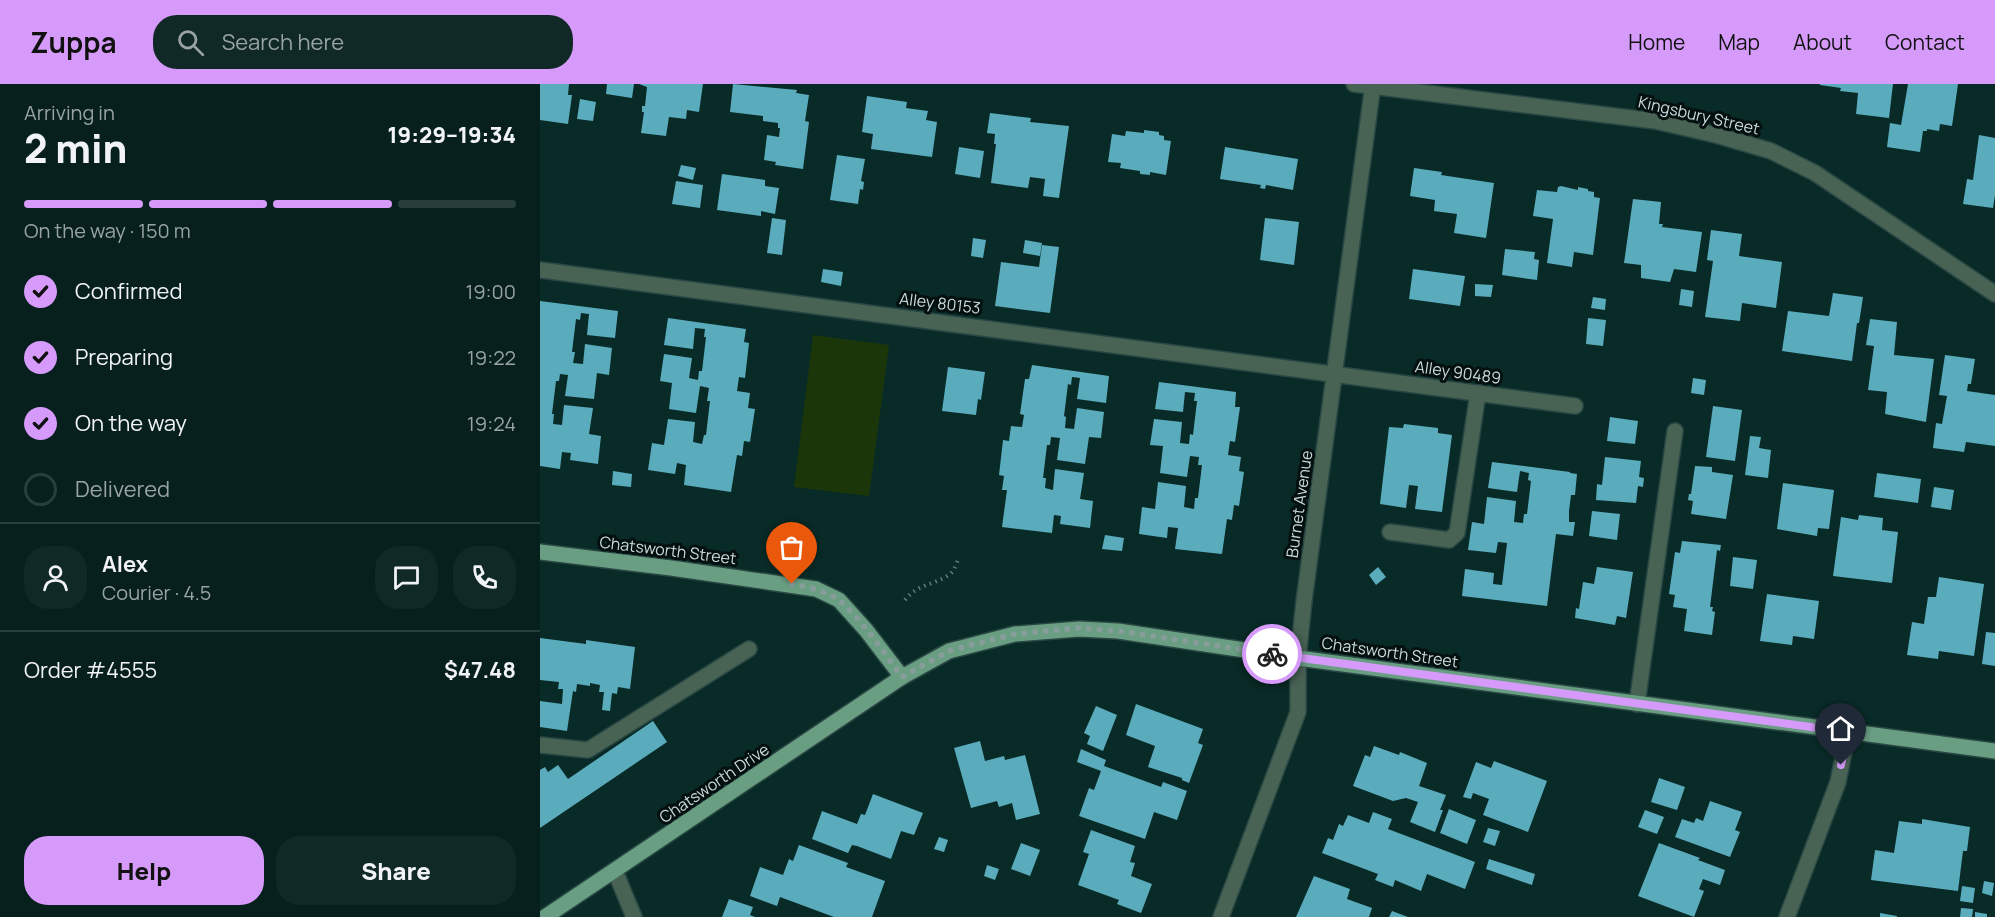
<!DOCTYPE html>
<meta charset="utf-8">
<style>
:root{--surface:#07201d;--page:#102826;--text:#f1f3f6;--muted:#98a3a4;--line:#283e3b;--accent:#d69bfa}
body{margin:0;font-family:Manrope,sans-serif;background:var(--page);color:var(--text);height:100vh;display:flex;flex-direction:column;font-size:22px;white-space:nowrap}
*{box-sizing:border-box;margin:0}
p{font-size:20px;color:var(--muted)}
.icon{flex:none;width:33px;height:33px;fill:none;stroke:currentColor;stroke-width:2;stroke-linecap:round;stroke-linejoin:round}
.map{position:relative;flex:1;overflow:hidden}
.sheet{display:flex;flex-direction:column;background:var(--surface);width:540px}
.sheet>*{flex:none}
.pin{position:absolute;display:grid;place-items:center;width:51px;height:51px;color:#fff;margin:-62px -26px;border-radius:50% 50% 50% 0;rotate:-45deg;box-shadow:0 0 6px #0007}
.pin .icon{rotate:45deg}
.courier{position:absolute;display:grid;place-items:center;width:60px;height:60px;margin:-30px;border:4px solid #d69bfa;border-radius:50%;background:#fff;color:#222;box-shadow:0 2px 8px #0007}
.headline em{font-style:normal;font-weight:800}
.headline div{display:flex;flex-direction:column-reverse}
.headline{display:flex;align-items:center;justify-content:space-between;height:102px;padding:0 24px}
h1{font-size:39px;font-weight:800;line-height:45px}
.bar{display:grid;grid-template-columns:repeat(4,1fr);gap:9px 6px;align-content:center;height:72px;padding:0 24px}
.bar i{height:8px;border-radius:4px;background:var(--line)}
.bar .selected{background:var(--accent)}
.bar p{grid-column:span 4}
.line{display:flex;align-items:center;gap:15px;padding:0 24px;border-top:2px solid var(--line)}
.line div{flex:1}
.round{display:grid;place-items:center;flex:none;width:63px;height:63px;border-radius:24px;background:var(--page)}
ol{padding:0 24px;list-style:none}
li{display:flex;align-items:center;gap:18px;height:66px}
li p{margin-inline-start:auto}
li .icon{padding:6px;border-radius:50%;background:var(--accent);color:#111;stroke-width:4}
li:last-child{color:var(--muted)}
li i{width:33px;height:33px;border:3px solid var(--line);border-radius:50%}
.button{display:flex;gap:12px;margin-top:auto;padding:12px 24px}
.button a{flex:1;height:69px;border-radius:24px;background:var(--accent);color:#111;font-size:24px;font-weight:800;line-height:69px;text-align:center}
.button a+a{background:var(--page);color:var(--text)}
header{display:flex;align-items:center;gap:36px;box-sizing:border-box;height:84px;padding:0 30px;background:var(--accent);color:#111}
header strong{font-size:28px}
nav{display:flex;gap:33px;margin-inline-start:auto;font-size:21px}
.search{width:420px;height:54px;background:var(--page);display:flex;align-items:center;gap:15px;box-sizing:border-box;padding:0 21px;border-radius:24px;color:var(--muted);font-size:22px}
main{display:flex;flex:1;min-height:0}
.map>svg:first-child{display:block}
</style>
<header>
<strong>Zuppa</strong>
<div class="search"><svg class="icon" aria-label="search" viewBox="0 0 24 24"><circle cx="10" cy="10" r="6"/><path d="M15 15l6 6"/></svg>Search here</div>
<nav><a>Home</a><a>Map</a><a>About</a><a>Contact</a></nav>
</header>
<main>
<section class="sheet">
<div class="headline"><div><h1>2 min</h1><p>Arriving in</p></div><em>19:29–19:34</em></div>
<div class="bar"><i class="selected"></i><i class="selected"></i><i class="selected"></i><i></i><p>On the way · 150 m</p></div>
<ol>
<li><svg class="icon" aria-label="check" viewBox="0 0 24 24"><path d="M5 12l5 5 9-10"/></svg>Confirmed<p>19:00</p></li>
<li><svg class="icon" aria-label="check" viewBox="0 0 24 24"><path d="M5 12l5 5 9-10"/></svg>Preparing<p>19:22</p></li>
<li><svg class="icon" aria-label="check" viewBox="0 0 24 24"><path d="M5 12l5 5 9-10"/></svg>On the way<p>19:24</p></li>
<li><i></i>Delivered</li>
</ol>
<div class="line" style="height:108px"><a class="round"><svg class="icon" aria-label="person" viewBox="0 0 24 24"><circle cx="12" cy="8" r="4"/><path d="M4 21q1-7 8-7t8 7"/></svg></a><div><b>Alex</b><p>Courier · 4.5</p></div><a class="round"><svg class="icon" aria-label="chat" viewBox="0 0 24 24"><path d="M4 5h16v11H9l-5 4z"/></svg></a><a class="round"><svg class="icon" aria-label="phone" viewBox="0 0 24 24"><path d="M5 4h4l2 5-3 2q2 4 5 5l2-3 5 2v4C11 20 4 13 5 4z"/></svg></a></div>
<div class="line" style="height:78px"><div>Order #4555</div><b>$47.48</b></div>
<div class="button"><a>Help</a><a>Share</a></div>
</section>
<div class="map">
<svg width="1455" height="833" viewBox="0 0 1455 833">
<rect width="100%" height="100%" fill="#092b27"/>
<path fill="#1b370a" d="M273,251L349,261L329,412L254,403Z"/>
<g fill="#5aacbc">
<path d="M0,0H29L28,11H32L28,40L0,36Z"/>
<path d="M67,0H94L92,14L66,10Z"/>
<path d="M99,0H163L159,28L147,26L146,35L129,33L126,52L101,49L104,28H102V22H105L107,3Z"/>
<path d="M193,0L257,6L256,9L269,11L265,37L269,38L263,85L235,81L236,78L224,76L227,51L239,53L240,44H238V39L223,37V32L190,28Z"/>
<path d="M1280,0H1353L1349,34L1316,30L1318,9L1300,7L1301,4L1280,1Z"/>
<path d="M1368,0H1418L1412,42L1400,40L1399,47L1387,45V47H1383L1380,68L1347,63L1350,39L1361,41Z"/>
<path d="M327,12L367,18L366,24L388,27L386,36L397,38L392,73L331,65L333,50L322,48Z"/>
<path d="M40,15L56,18L53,37L37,35Z"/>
<path d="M450,29L491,34L490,38L529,42L519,114L503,112L505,95L490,93L488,104L451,99L456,60H454L455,50L447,49Z"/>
<path d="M604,46L619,48V51L624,52V56L631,57L626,91L610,88V91L600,90V87L580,84L581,79L568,78L572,50L585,52L586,47L604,49Z"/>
<path d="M1439,51L1455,54V111L1453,124L1423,120L1427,95L1433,96Z"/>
<path d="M419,63L444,67L440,94L415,90Z"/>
<path d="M685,63L758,75L753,106L726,101L725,105L720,104L721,101L680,95Z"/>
<path d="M297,71L325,75L321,97L324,98L323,106L320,105L318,120L290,116Z"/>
<path d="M141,81L156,84L153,96L138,92Z"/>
<path d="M874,84L902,88L901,91L954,99L946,154L914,149L917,130L894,127L895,116L870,112Z"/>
<path d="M182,90L225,96V102L239,104L235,130L221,127V132L177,126Z"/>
<path d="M136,97L163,101L160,124L132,120Z"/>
<path d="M1021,102L1038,106V103L1048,105V107L1054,108V113L1060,114L1053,171L1034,168L1032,183L1007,179L1013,135L993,132L997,106L1017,108L1018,103Z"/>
<path d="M1093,115L1121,118L1119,140H1123L1122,143L1162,148L1156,188L1134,185L1130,198L1101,194V181L1084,179Z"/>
<path d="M232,134L246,136L242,171L227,169Z"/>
<path d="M725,134L759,138L754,181L720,176Z"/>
<path d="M1171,146L1202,150L1199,172L1242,178L1236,224L1202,219L1200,237L1165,233L1173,177L1167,176Z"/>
<path d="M433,154L446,156L443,174L431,172Z"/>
<path d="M485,156L502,159L500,172L483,169Z"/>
<path d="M502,161L519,163L510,229L455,222L461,178L499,183Z"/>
<path d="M965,165L995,168L994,175L999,176L997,196L962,191Z"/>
<path d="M283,185L303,188L301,202L281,198Z"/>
<path d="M873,185L925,192L920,222L869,215Z"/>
<path d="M935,200L953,201L951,213L935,212Z"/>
<path d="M1141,205L1154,207L1152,223L1139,221Z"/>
<path d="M1293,209L1323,213L1319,239H1317L1312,277L1242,267L1248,227L1289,232Z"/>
<path d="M1053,213L1066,215L1065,226L1051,224Z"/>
<path d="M0,217L78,227L75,254L47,251L49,230L41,229L40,236L36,235L32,268H35L33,279L43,280L45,260L72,264L69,291L57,289L54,315L25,312L28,291L20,290L19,297H16L12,330H14L13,340L22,341L24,321L53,324L49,350L61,352L58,380L30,376L31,369L22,368L20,385L0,382Z"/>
<path d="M128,234L206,245L204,258L209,259L205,294L199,293L197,307L210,309L208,324L215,325L210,358L204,357L202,372L197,371L191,408L144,401L146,381L137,379L135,390L108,386L112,359L124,361L128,335L155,338L153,358L162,360L164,351H166L170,317H167L169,304L160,302L156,329L129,325L132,299L120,297L124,270L152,274L149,294L158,296L159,287H162L166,253H164L165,245L155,244L153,265L124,261Z"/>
<path d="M1048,234L1066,236L1063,262L1046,260Z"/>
<path d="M1330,235L1357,238L1354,271L1394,275L1386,338L1345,330L1347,308L1328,306L1334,262L1326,261Z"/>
<path d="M1405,271L1435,275L1431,300H1428L1427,307L1455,311V362L1426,358L1424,368L1393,364L1396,339L1402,340L1407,312L1399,311Z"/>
<path d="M492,281L569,292L566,319L537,315L540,294L532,293L531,301L528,300L524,332L526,333L525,344L534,345L537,324L564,328L561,354L549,353L545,380L517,376L520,354L511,353L510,361H507L503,394H506L505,404L513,406L515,385L544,389L540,415L553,417L550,444L520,440L521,432L514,431L512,449L462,443L467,406H462L464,392L459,391L463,356L469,357L471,342L482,343L484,331L480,330L485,295H489Z"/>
<path d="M408,283L445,288L441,316L438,315L436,331L402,327Z"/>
<path d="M1153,294L1166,296L1164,311L1151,309Z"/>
<path d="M619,298L696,308L695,323H700L695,358L690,357L688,371L701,373L699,387L704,388L699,422L694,421L692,436L687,435L682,470L635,465L638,444L628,443L627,454L599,450L602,423L615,425L618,398L646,402L644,423L654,425L655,414H658L662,381H658L659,373L650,372L647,393L620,389L623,362L610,361L614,335L642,338L640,359L649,360L650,350L653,351L657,317H654L655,309L645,308L643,328L615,325Z"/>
<path d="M1173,322L1202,326L1195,377L1166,373Z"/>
<path d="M1070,333L1098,337L1095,360L1067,357Z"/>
<path d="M864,340L898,344V349L912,351L902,428L875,425L878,402L869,401L866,424L840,420L849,343L863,344Z"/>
<path d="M1210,352L1221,353L1219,364L1231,366L1228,394L1205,391Z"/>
<path d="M1065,373L1101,377L1099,393L1104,394L1103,403L1098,402L1096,419L1056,416L1057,400L1062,401Z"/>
<path d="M952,378L1030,388V389L1037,390L1035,411H1031L1029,427V438H1035L1033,452L1016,450L1007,522L922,512L925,485L954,489L953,500L962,501L967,459L958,458L956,469L928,466L932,438L944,440L947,413L976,417L974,438L983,439L984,430H987L991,397L988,396L989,389L980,387L977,408L948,404Z"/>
<path d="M1155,382L1172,383V388L1193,391L1186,435L1151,430L1153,417L1148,416L1149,410H1151Z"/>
<path d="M73,387L92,390L91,403L72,401Z"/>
<path d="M1337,389L1381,395L1378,419L1334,413Z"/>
<path d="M1243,399L1294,406L1289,445L1278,444L1277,452L1237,445Z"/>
<path d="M1394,403L1414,406L1411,426L1391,423Z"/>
<path d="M1052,427L1080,430L1077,456L1049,452Z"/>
<path d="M1319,431L1343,434L1342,446L1358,448L1352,499L1293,492L1301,433L1318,436Z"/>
<path d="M565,451L584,454L582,467L562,465Z"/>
<path d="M1142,457L1181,461L1180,467L1177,466L1170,523H1173L1172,527L1175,528L1172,551L1144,547L1147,525L1133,523L1135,511L1129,510L1135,468L1140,469Z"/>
<path d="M1193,473L1217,476L1213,505L1190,502Z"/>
<path d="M838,483L846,493L836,501L829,491Z"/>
<path d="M1057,483L1093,488L1086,534L1077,532L1075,541L1035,534L1036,524L1039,525L1043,498L1054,500Z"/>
<path d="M1399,493L1444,500L1434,572L1399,567L1398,575L1367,571L1372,538L1384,540L1388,513H1396Z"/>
<path d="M1227,510L1279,517L1274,555L1253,552L1252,561L1220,557Z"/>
<path d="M1446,548L1455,549V582L1442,580Z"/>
<path d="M0,554L46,560V556L95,563L90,605L78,603L77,610L72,609L70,627L62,626L64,608H59L60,601L50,599V602L37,600L36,608L33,607L27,647L0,643V617L22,620L23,605H18L19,598L0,596Z"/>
<path d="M596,620L663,645L658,659L663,661L649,699L642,696V694L608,683L615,662L586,651Z"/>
<path d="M556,622L577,631L563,667L547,660L550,652L544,649Z"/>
<path d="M113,637L127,658L0,744V686L5,683L8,688L18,681L28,695Z"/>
<path d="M440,657L445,677L464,672L465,676L485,671L500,730L476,736L472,719L459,723L457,717L431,724L414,664Z"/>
<path d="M834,662L859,671L860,668L887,679L879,702L906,711L900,726H903L895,748L870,738L878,718L866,714L853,717L813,702L825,671L830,673Z"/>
<path d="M541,665L566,676L564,682L621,703L623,698L647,707L637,736L614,728L605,755L539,732L549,704L554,706L561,687L537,678Z"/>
<path d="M954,677L1007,697L988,748L943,731L949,715L933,709L931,715L923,713L936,678L951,684Z"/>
<path d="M1119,694L1145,703L1137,726L1111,718Z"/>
<path d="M333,710L383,729L374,751L361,747L351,775L317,762L312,761L308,769L272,755L282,727L317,740L321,730L325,731Z"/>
<path d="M1170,717L1202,728L1195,746L1200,748L1190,773L1135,753L1142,735L1154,739L1156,734L1163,737Z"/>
<path d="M909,725L936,736L927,760L900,749Z"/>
<path d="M1105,726L1124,733L1117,750L1098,743Z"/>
<path d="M833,728L852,735L848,745L935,778L925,805L887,790L881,807L855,796L853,803L835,796L838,790L782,769L788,754L793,756L799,740L803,742L808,731L829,739Z"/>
<path d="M1382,735L1430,743L1427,767H1423L1418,807L1331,796L1335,766L1354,769L1359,737L1382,740Z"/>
<path d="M948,744L960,747L955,762L943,758Z"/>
<path d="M551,746L595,762L590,778L595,779L591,792L612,800L601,829L577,820L579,816L538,801L549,770L543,768Z"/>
<path d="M399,753L408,756L404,768L394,765Z"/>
<path d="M481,759L500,766L490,792L471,785Z"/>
<path d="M1119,759L1160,774L1158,776L1185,786L1180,801L1163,795L1159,805L1164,807L1154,833L1098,812Z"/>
<path d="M259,761L308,779L306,783L345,797L332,833H294L240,813L237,822L210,812L220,783L243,791L249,775L253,777Z"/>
<path d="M949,775L995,790L992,801L946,785Z"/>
<path d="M447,781L459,785L455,796L444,792Z"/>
<path d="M774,792L810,805L807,815L832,824L829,833H756Z"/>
<path d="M1444,797L1454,799L1452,812L1442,809Z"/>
<path d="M1422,802L1435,804L1433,819L1420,817Z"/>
<path d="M189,815L213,823L210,831L215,833H182Z"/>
<path d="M1421,824L1433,825L1432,833H1420Z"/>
<path d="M852,827L868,833H849Z"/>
<path d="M1435,828L1447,830V833H1435Z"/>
<path d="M1340,829L1357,832V833H1340Z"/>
</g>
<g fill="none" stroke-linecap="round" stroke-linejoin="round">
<g stroke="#284743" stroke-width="18">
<g id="minor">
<path d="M814,0L1115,37L1176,51L1231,67L1275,89L1455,210"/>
<path d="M0,186L1035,322"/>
<path d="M850,448L909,456L917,449L938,309"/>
<path d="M1097,620L1135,347"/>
<path d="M0,661L48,666L209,565"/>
<path d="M75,787L94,833"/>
<path d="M681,833L758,628V574L764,517L833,0"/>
<path d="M1247,833L1298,698L1308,648"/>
</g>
</g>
<g stroke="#284743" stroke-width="18">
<g id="major">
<path d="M0,468L131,484L276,505L299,516L326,546L362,593"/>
<path d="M5,833L362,593L409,567L475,550L539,545L578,547L758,574L1455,667"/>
</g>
</g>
<path stroke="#607a77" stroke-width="4" stroke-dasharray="1.5 4.5" stroke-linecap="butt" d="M365,516C377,500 395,501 410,490C415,486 417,478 419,473"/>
<use href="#minor" stroke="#486254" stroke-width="15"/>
<use href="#major" stroke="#699e82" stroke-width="15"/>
</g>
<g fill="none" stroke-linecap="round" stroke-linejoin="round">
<path stroke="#869d9a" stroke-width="6" stroke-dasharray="0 10.8" d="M252,500C268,503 287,507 300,517C324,538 343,568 362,593L409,567L431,561L475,550L539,544L578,547L732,570"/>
<path stroke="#d69bfa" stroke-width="8" d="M732,570L1308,648L1301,681"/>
</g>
<g text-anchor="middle" stroke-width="6" stroke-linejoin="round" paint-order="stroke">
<g font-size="16" fill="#c9dad8" stroke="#04100f">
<text transform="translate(1159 31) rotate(13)" y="6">Kingsbury Street</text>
<text transform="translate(400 219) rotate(7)" y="6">Alley 80153</text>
<text transform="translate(918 288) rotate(8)" y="6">Alley 90489</text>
<text transform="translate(759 420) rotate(-82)" y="6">Burnet Avenue</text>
<text transform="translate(128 466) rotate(7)" y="6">Chatsworth Street</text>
<text transform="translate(850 568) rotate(8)" y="6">Chatsworth Street</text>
<text transform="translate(174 699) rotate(-34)" y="6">Chatsworth Drive</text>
</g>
</g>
</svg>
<div class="pin" style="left:252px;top:500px;background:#ea580c"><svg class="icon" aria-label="bag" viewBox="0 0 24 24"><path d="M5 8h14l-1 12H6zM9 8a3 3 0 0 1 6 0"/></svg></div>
<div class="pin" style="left:1301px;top:681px;background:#1f2937"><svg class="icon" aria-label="home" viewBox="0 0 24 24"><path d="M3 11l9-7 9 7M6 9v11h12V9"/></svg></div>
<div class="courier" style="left:732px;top:570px"><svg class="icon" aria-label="bike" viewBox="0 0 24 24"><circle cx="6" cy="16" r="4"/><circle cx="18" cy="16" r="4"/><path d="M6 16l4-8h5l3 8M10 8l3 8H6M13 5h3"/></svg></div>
</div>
</main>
